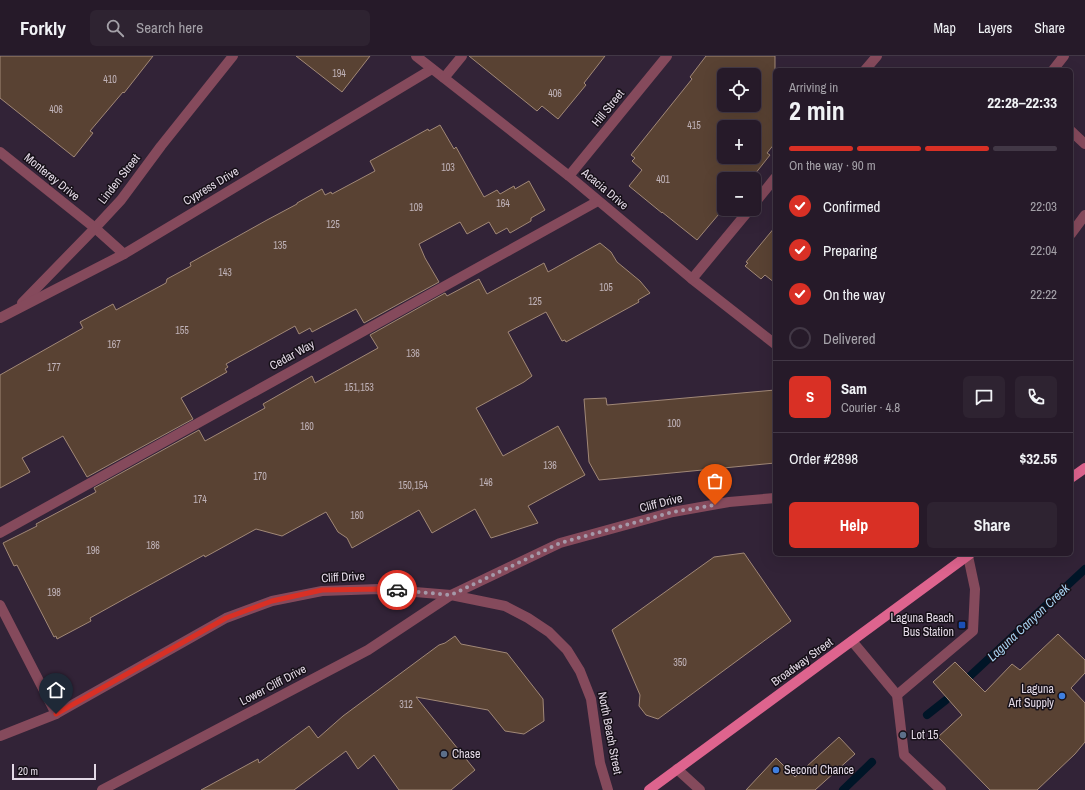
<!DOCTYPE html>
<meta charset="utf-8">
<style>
:root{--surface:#261a29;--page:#2e2331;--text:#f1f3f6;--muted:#a4a1a8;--line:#423846;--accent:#d93025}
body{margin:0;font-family:"Archivo Narrow",sans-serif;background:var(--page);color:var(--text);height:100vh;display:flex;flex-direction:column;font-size:15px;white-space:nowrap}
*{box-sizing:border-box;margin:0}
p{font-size:13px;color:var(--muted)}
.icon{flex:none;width:22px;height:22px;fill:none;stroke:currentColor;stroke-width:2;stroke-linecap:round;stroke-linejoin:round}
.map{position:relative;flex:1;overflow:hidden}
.sheet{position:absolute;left:773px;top:12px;width:300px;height:488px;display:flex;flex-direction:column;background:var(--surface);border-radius:6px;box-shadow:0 4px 16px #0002,0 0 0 1px var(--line)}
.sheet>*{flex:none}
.controls{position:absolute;left:717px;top:12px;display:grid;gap:8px}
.controls a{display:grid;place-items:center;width:44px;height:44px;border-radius:6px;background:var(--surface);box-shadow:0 4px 16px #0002,0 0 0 1px var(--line);font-size:20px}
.scale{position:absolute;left:12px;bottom:10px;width:84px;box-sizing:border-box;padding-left:4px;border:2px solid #e3d9e6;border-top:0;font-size:11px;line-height:14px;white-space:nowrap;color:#e3d9e6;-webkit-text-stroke:3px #161018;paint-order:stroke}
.pin{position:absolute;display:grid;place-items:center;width:34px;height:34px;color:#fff;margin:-41px -17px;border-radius:50% 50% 50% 0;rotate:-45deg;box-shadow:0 0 4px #0007}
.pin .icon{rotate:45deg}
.courier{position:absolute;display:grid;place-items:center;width:40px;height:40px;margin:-20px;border:3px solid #d93025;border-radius:50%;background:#fff;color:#222;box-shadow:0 1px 5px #0007}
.head em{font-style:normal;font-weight:700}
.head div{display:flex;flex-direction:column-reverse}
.head{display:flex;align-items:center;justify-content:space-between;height:68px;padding:0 16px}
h1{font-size:26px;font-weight:700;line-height:30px}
.bar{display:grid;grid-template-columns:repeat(4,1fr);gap:6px 4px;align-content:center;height:48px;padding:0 16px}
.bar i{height:5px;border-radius:3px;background:var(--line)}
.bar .selected{background:var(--accent)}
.bar p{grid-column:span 4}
.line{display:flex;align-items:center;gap:10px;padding:0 16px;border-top:1px solid var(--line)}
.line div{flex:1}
.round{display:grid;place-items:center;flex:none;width:42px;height:42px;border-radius:6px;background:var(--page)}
ol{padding:0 16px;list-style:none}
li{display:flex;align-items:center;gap:12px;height:44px}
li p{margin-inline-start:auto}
li .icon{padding:4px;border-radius:50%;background:var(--accent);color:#fff;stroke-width:4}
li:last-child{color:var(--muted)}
li i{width:22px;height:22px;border:2px solid var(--line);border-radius:50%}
.primary-button{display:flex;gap:8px;margin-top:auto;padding:8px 16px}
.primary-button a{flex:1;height:46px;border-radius:6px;background:var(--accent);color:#fff;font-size:16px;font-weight:700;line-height:46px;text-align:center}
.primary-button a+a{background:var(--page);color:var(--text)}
header{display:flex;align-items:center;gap:24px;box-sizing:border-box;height:56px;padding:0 20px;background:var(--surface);border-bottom:1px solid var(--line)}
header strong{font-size:19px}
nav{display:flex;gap:22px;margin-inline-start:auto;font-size:14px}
.search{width:280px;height:36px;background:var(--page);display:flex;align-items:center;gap:10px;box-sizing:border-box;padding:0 14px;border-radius:6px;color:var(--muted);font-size:15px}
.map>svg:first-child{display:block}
</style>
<header>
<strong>Forkly</strong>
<div class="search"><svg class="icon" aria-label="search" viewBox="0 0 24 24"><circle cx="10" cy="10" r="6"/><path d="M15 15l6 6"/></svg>Search here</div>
<nav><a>Map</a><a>Layers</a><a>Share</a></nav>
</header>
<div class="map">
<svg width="1085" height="734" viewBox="0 0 1085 734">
<rect width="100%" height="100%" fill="#322337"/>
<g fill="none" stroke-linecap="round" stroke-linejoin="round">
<g stroke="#001527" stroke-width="8">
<path d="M970,620L1085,513"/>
<path d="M927,659L946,644"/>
<path d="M843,734L872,706"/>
</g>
</g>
<g fill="#594233" stroke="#a18877" fill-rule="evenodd">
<path d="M0,0H153L124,37L123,36L90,75L93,77L74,101L0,42Z"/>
<path d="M296,0H370L342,36Z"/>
<path d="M469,0H605L584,27L586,29L558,63L542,50L537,55Z"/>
<path d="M706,0H775V87L767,97L770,99L751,123H724V152L697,184L662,156V157L629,130L642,114L632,105L635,102L631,99L692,23L690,21ZM724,19H754V49H724ZM724,71H754V101H724Z"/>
<path d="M440,69L454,93L456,91L484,141L497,134L500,138L514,130L515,133L529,125L545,154L531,162V165L510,177L507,172L496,178L489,166L467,178L460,166L419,188L425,202L439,226L364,267L356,253L312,276L310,272L299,278L295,270L226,308L228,311L225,313L227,316L181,342L193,363L87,421L63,380L22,402L30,416L0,432V319L83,272L80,266L113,248L116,254L166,227L167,223L191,210L190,207L267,164L297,148V147L322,133L325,139L331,136L332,138L375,115L370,105L428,73L429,75Z"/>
<path d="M775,171V227L765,219L761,223L745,210L748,207L746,206Z"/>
<path d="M600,187L611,196L617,206L640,225L650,237L638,244L639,246L566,286L565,284L562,285L546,256L508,276L532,320L524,326L476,352L503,400L558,370L585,419L528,450L538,467L491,482L475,453L432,477L419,454L352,492L347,482L338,476L326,456L282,480L256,473L205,501L204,499L126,542L90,562L91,565L57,583L56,580L54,581L17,509L14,510L3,487L37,470L36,468L96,436L94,432L199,374L205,385L265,352L263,348L312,320L315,327L378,292L370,279L445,237L447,240L479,223L487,238L544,207L548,216Z"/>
<path d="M775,334V407L599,424L589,406L584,343L606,342L607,349Z"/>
<path d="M744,497L791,565L658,663L646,659L639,650L640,639L612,574L714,501Z"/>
<path d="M1058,578L1085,604V617L1071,632L1085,647V686L1075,698L1037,734H990L938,681L962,659L933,626L955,606L985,636L1012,608L1020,614Z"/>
<path d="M455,580L461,588L507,597L543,643L544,665L524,678L505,675L488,654L416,641L475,714L451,734H399L374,699L358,713L346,695L294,734H201L258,703L259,707L309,670L318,682L343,660L439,589L445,587Z"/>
<path d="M839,681L855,698L815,734H746L776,702L795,721Z"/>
</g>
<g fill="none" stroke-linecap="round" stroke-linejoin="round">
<g stroke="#854a5c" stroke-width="10">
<path d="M416,0L569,120L692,223L775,288"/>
<path d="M865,14L877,0"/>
<path d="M1053,14L1064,0"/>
<path d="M444,22L462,0"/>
<path d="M1071,75L1085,88"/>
<path d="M0,96L95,172L124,198"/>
<path d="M569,120L667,0"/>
<path d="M754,148L775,122"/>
<path d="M1071,178L1085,159"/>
<path d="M692,223L750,153"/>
<path d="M22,247L95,172L121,144L161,90L233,0"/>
<path d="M0,262L124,198L432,13"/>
<path d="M0,477L598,145"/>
<path d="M0,549L56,658"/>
<path d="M852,585L897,639L904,699L941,734"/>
<path d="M897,639L973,575L975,533L968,500"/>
<path d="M0,680L56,658L226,562L272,545L322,535L379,533L451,539L505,550L528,562L549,576L567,594L580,615L591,643L600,707L608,734"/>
<path d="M677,713L700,734"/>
<path d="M102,734L368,594L451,539L560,487L673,456L729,446L775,442"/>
</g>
<g stroke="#de648e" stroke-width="10">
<path d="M1071,422L1085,412"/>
<path d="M649,734L970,498"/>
</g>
</g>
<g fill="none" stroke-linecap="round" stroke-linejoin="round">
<path stroke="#a599a9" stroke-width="4" stroke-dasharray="0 7.2" d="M397,534L451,539L560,487L673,456L715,449"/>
<path stroke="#d93025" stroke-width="5" d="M56,658L226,562L272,545L322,534L379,533L397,534"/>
</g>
<rect fill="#1a4fb4" stroke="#161018" stroke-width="1.5" x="958" y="565" width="8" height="8" rx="2"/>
<g fill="#3f7fe0" stroke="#161018" stroke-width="1.5">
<circle cx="1062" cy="640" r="4"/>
<circle cx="776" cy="714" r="4"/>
</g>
<g fill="#5c6f8a" stroke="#161018" stroke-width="1.5">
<circle cx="903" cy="679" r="4"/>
<circle cx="444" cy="698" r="4"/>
</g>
<g text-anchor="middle" stroke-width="3" stroke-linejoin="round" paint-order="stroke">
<g font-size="10" fill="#c0b3b9">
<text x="339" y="21">194</text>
<text x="110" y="27">410</text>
<text x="555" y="41">406</text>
<text x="56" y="57">406</text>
<text x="694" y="73">415</text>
<text x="448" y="115">103</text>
<text x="663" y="127">401</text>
<text x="503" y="151">164</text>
<text x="416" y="155">109</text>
<text x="333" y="172">125</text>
<text x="280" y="193">135</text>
<text x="225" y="220">143</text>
<text x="606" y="235">105</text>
<text x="535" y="249">125</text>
<text x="182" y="278">155</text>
<text x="114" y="292">167</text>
<text x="413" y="301">136</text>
<text x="54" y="315">177</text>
<text x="359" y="335">151,153</text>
<text x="674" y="371">100</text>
<text x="307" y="374">160</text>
<text x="550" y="413">136</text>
<text x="260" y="424">170</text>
<text x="486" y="430">146</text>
<text x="413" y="433">150,154</text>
<text x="200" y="447">174</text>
<text x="357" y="463">160</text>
<text x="153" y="493">186</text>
<text x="93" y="498">196</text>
<text x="54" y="540">198</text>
<text x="680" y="610">350</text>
<text x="406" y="652">312</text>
</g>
<g font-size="12" fill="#e3d9e6" stroke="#161018">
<text transform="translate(608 52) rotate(-51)" y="4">Hill Street</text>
<text transform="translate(52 121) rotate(39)" y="4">Monterey Drive</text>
<text transform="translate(119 123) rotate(-52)" y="4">Linden Street</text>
<text transform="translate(211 130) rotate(-31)" y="4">Cypress Drive</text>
<text transform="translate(605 133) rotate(40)" y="4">Acacia Drive</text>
<text transform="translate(292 299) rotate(-29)" y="4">Cedar Way</text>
<text transform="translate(661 447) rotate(-14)" y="4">Cliff Drive</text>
<text transform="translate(343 521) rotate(-3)" y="4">Cliff Drive</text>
<text transform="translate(802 606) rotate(-36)" y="4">Broadway Street</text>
<text transform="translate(273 629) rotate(-28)" y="4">Lower Cliff Drive</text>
<text transform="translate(610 677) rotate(79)" y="4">North Beach Street</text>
</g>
<g font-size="12" fill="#e3d9e6" stroke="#161018" text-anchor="start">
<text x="954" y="566" text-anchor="end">Laguna Beach<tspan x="954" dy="14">Bus Station</tspan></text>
<text x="1054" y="637" text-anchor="end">Laguna<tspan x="1054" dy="14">Art Supply</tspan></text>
<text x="911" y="683">Lot 15</text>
<text x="452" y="702">Chase</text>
<text x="784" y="718">Second Chance</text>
</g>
<g font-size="13" font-style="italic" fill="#a5cfee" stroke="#161018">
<text transform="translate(1028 566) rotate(-43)" y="5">Laguna Canyon Creek</text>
</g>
</g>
</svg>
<div class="controls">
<a><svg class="icon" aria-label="locate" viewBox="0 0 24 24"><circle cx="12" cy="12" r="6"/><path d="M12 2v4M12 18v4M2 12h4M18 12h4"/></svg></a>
<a>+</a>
<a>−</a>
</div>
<div class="scale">20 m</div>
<div class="pin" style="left:715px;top:449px;background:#ea580c"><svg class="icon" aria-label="bag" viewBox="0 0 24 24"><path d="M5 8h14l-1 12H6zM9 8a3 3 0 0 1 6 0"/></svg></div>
<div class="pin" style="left:56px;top:658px;background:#1f2937"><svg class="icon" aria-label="home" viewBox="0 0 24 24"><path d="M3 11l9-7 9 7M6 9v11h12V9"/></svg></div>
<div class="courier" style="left:397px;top:534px"><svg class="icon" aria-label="car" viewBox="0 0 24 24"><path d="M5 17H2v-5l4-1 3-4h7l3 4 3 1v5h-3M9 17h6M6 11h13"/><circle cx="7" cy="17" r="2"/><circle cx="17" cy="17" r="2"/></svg></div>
<section class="sheet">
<div class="head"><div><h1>2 min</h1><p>Arriving in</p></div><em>22:28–22:33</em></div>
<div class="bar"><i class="selected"></i><i class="selected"></i><i class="selected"></i><i></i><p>On the way · 90 m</p></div>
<ol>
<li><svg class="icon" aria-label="check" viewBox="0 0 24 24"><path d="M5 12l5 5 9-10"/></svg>Confirmed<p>22:03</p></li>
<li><svg class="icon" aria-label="check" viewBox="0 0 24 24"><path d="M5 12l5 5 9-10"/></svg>Preparing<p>22:04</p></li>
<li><svg class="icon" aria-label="check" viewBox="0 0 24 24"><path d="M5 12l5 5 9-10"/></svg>On the way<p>22:22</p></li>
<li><i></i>Delivered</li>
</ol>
<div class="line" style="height:72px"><b class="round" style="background:var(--accent);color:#fff">S</b><div><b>Sam</b><p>Courier · 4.8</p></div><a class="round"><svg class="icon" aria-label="chat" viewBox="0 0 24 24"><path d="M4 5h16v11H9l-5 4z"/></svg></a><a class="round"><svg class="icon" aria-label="phone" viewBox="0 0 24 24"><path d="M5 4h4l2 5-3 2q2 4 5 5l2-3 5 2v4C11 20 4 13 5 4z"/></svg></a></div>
<div class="line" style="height:52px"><div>Order #2898</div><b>$32.55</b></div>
<div class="primary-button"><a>Help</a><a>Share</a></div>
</section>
</div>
